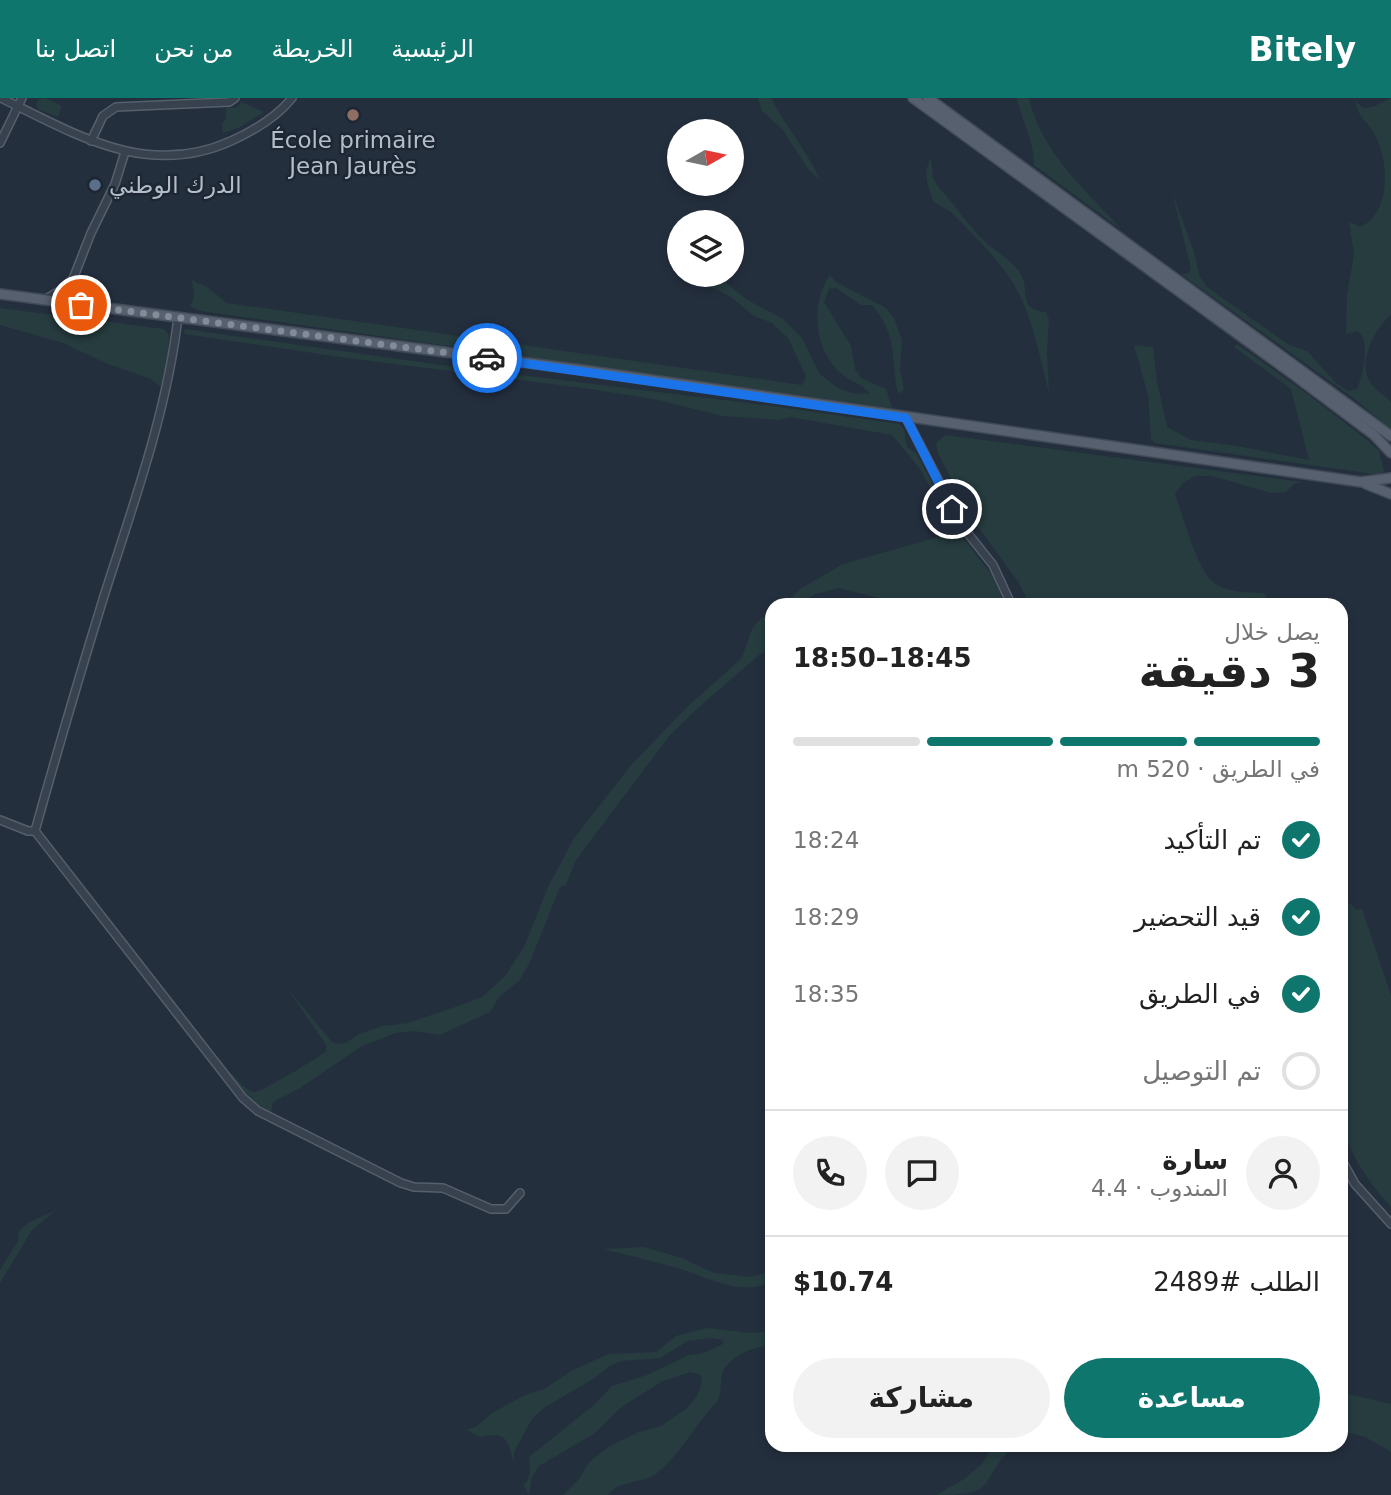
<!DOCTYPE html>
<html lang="ar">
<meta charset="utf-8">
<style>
:root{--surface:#fff;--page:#f2f2f2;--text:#222;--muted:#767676;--line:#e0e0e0;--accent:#0f766e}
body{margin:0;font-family:"DejaVu Sans","Noto Naskh Arabic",sans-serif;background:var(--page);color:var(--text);direction:rtl;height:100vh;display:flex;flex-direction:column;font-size:26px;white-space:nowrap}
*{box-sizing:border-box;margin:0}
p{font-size:23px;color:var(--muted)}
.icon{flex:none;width:38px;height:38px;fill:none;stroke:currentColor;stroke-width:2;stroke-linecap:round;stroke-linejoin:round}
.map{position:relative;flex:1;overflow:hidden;direction:ltr}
.drawer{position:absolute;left:765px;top:500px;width:583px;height:854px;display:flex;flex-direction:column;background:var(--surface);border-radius:21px;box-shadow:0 4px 10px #0003;direction:rtl}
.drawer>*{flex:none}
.needle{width:46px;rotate:81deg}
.controls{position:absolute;left:667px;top:21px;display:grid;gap:14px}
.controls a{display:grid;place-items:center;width:77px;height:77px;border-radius:50%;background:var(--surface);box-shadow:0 4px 10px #0003;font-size:35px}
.pin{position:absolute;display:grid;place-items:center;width:60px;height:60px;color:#fff;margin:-30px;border:4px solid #fff;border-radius:50%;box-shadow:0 2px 7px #0007}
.courier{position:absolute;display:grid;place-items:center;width:70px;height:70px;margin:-35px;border:5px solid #1a73e8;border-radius:50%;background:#fff;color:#222;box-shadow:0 2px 9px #0007}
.headline em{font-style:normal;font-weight:600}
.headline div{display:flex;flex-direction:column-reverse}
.headline{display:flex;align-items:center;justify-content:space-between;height:119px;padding:0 28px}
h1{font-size:46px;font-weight:600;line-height:52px}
.bar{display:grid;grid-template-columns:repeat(4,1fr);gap:10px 7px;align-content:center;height:84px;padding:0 28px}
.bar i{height:9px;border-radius:5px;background:var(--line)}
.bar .on{background:var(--accent)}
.bar p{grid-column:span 4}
.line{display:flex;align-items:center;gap:18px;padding:0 28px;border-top:2px solid var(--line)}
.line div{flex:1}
.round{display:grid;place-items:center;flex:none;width:74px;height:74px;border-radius:37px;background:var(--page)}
ol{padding:0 28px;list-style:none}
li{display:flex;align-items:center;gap:21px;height:77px}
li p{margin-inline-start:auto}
li .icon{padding:7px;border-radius:50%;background:var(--accent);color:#fff;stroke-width:4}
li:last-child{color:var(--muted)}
li i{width:38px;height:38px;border:4px solid var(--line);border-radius:50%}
.button{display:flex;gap:14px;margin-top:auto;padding:14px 28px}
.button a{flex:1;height:80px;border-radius:42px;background:var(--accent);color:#fff;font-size:28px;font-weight:600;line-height:80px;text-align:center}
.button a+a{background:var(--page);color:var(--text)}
header{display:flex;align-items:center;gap:42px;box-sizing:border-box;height:98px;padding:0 35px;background:var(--accent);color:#fff}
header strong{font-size:33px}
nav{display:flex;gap:38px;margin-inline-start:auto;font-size:24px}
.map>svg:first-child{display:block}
</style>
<header>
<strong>Bitely</strong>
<nav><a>الرئيسية</a><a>الخريطة</a><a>من نحن</a><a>اتصل بنا</a></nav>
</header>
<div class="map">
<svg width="1391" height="1397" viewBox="0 0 1391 1397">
<rect width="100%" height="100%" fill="#242f3e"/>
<g fill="#263c3f">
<path d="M45,0L62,8L58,19L38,11L36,6L39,1Z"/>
<path d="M758,0H771C786,29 806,51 820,82L808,71L782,31L762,13Z"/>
<path d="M1017,0H1029C1042,56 1085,91 1122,132L1034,67C1034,41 1022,25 1017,0Z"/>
<path d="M1391,0V217C1375,230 1357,264 1370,284C1375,292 1385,297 1391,304V331L1352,299L1181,176L1189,175L1191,170L1172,94L1194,154L1200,179L1207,189L1289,247L1307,253L1337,286L1349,293L1357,291C1363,276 1371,245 1358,233L1346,236L1347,197L1354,156L1349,124L1360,129C1391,116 1390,63 1374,35C1366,21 1358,21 1356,3L1363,10L1373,9Z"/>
<path d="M241,4L264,14L238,30L223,35L222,25L226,20V10L238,9Z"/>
<path d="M931,60L933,80L939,90C957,108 970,132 990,148C1001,157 1015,165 1022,178C1029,193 1018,212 1046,214L1049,221L1047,255L1049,295C1041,264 1035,232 1022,202C1008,170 979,143 955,118C949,111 940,109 933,103C928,87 922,75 931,60Z"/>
<path d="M701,177H716L746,201L783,221L802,240L819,275L836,289L851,295L870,296C863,286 849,283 839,274C814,249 810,206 830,177L836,184L886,210L894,220L902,242L900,271L904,292L898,296C890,257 899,240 872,207H861L836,190L829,191L824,204L851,248L855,271L861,280L886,291L892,310L200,213L190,208L194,199L192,182L207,189L227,205L802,287L806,278L788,240L772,225L754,218L731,199L709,188Z"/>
<path d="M0,210L164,231L169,237L168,258L161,289L151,281L108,266L63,245L0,227Z"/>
<path d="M185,231L463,270L765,307L899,326L904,331L907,349L916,355L959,435L992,477L1005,507H907L839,490L815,496L798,507H782L802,490L843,466L945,437L950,432L949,422L920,371L892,337L790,319L779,322L723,318L653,301L583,290L340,259L184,236Z"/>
<path d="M1237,246L1309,297L1367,342L1379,353L1384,373L1381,376H1373L1155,345L1151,341L1148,297L1134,247L1153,249L1157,283L1167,329L1191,342L1237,348L1309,362L1291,291L1234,249Z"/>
<path d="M945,337L1303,384L1294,386L1286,394L1271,395L1212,378H1195L1183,385L1175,396C1182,416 1197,469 1211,482C1224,495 1247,494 1264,495L1272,507H1030L1019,485L970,418L938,355L936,345Z"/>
<path d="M772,516V551L759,557L699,609L670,637L576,762L566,787L560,789L530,864L520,882L500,898L490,914L440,937L414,933L396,935L362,948L300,990L273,1004L271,1015C252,1005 241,990 228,973C236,978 245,993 254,994C260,995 320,959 326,953V947L287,890L332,944L337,946L346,945L357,937L382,928L408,925L458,908L482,899L505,878L524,849L548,789L574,740L632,666L687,609L742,560L752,531L761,520Z"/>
<path d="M1340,797L1357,812L1362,811L1391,897V1109C1367,1082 1352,1060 1341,1026Z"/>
<path d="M56,1112L32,1132L0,1185V1172L18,1143L19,1133L28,1125Z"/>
<path d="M644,1149L682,1160L714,1175L751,1179L772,1173V1184C738,1199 709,1179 677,1170C653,1163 628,1157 603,1151Z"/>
<path d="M707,1230L749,1235L772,1233V1248C755,1247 727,1259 722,1277C720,1287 722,1295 717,1304C695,1326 681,1356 657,1375C644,1386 620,1381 608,1397H563L579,1381L589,1364L610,1348L639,1334L661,1328L686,1311L697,1298L702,1285L701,1277L690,1274L661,1284L620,1310L595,1335L539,1368L532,1379L529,1397L523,1386L527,1384L530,1374L529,1359L595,1306L612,1288L647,1277L689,1257L704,1255L723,1246V1242L712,1240L688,1243L660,1260L621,1263L611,1267L593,1281L545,1309L532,1321L514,1354V1364C506,1340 507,1333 479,1339L467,1332L477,1328L492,1315L523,1298L544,1291L573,1272L609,1256L656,1254L676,1238Z"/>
<path d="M1340,1294L1391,1306V1354L1365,1339L1341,1333Z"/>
<path d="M992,1348H1013C977,1385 1000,1397 936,1397L964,1381L983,1365Z"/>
</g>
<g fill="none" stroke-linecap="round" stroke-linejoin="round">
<g stroke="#565f6c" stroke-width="10">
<g id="minor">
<path d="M1,0C75,36 147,81 231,43C253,33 277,19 292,0"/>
<path d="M91,43L103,18L116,9L229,4L235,0"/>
<path d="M0,45L22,0"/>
<path d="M73,181L81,207"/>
<path d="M46,201L61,192L73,181L91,135L115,86L125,54"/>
<path d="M178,219C167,314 133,407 104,498C80,576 57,654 35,733L243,1000L258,1013L401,1085L414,1089L443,1090L491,1111H506L520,1095"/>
<path d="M906,320L962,428L993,467L1012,508"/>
<path d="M0,722L28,733H35"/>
<path d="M1340,1059L1355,1086L1391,1126"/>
</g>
</g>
<g stroke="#414a57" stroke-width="12">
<g id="major">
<path d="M913,0L1294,277L1374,337L1391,355"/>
<path d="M928,0L1391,338"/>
<path d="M0,196L590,273L1361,384L1391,380"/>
<path d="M1366,386L1391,396"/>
</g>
</g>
<use href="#minor" stroke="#38414e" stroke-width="7"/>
<use href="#major" stroke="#56606e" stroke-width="9"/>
</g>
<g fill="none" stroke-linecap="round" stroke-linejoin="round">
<path stroke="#828b98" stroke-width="7" stroke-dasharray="0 12.6" d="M81,207L487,260"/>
<path stroke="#1a73e8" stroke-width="9" d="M487,260L906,320L952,411"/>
</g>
<circle fill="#8d6e63" stroke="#1d2633" stroke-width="2.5" cx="353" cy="17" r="7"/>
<circle fill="#5c6f8a" stroke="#1d2633" stroke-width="2.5" cx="95" cy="87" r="7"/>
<g text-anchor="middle" stroke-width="5" stroke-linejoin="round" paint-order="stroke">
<g font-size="23" fill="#b4bcc9" stroke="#1d2633">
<text x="353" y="50">École primaire<tspan x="353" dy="26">Jean Jaurès</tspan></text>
<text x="109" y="95" text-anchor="start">الدرك الوطني</text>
</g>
</g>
</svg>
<div class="controls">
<a><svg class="needle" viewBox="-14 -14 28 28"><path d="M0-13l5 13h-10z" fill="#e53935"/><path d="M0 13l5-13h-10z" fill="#767676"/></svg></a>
<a><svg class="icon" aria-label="layers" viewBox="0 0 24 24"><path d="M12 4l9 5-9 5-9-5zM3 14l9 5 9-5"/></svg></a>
</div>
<div class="pin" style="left:81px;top:207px;background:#ea580c"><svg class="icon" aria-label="bag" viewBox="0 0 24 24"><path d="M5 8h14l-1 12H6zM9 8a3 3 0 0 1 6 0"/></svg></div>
<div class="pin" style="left:952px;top:411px;background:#1f2937"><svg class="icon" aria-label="home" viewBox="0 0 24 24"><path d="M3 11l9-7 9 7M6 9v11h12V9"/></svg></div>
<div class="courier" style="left:487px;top:260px"><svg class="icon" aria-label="car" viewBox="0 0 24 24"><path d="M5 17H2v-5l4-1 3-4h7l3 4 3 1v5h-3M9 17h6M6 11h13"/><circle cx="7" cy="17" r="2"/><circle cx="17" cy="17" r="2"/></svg></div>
<section class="drawer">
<div class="headline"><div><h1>3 دقيقة</h1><p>يصل خلال</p></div><em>18:45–18:50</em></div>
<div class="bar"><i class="on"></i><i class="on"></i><i class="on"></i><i></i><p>في الطريق · 520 m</p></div>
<ol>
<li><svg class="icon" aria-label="check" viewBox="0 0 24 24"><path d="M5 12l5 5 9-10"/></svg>تم التأكيد<p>18:24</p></li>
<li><svg class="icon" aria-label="check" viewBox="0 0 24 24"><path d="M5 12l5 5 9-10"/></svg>قيد التحضير<p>18:29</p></li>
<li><svg class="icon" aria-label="check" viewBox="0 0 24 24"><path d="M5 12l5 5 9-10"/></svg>في الطريق<p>18:35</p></li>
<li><i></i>تم التوصيل</li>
</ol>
<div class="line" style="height:126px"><a class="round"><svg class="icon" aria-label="person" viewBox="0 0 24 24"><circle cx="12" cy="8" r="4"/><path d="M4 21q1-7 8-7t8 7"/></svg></a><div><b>سارة</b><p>المندوب · 4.4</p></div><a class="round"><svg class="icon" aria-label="chat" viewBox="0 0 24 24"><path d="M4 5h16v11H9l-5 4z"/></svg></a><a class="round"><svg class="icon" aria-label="phone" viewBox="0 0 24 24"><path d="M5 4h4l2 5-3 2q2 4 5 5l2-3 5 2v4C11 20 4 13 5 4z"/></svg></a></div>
<div class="line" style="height:91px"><div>الطلب #2489</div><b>$10.74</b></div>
<div class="button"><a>مساعدة</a><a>مشاركة</a></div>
</section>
</div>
